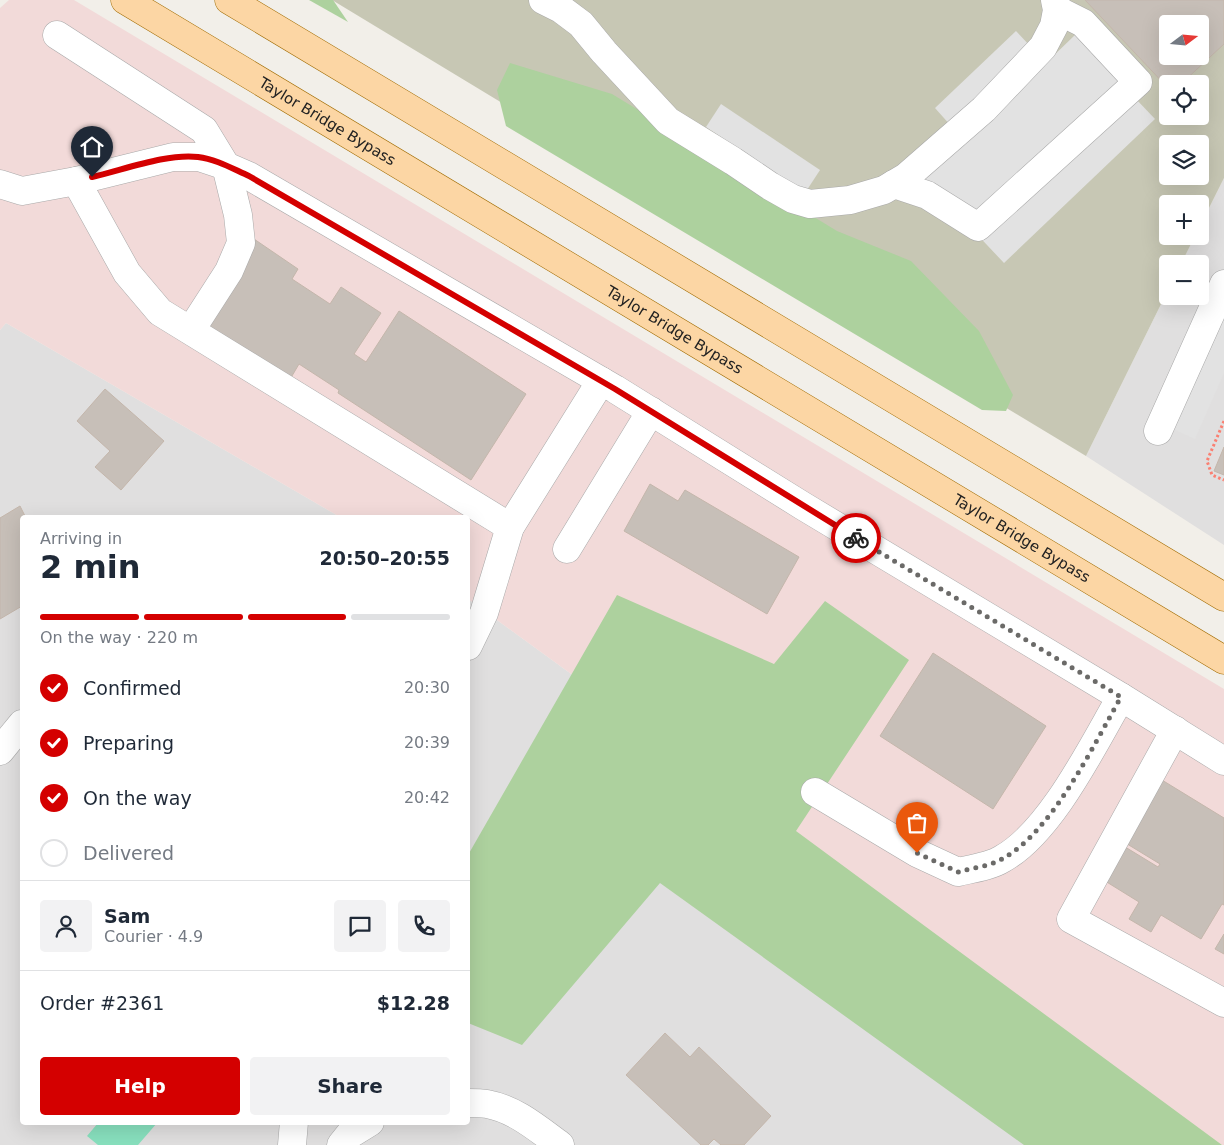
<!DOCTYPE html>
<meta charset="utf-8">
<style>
:root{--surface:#fff;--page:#f2f2f3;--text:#1f2937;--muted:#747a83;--line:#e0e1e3;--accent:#d40000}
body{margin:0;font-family:"DejaVu Sans",sans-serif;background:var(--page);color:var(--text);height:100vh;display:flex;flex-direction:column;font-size:19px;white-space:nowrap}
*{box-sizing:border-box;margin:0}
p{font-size:16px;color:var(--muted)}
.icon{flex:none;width:28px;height:28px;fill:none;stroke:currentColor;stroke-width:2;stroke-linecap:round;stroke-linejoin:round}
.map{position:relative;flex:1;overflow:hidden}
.panel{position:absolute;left:20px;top:515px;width:450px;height:610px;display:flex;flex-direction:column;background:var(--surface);border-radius:5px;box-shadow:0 5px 20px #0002}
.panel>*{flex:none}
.needle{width:32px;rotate:74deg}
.tools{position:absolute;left:1159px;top:15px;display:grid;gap:10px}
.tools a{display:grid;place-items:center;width:50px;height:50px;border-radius:5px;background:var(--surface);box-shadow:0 5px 20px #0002;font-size:25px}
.pin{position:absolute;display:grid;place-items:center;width:42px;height:42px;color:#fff;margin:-51px -21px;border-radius:50% 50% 50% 0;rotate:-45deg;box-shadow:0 0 5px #0007}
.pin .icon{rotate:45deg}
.courier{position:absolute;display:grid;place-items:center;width:50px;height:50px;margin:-25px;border:4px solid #d40000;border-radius:50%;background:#fff;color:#222;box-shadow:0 1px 6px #0007}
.head em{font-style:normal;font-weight:600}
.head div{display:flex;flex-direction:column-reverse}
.head{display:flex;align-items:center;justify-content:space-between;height:85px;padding:0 20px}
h1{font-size:32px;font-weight:600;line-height:38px}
.bar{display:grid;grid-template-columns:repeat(4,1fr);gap:8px 5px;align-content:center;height:60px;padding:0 20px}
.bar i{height:6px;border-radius:4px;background:var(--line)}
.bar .selected{background:var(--accent)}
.bar p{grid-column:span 4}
.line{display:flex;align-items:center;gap:12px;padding:0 20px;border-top:1px solid var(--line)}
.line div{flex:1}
.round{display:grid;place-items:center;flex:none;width:52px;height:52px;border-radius:5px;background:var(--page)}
ol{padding:0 20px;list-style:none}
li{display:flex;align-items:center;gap:15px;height:55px}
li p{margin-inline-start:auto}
li .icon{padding:5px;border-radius:50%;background:var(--accent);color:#fff;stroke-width:4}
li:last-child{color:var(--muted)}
li i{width:28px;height:28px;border:2px solid var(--line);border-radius:50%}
.cta{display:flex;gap:10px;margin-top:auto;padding:10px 20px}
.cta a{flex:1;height:58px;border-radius:5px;background:var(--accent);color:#fff;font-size:20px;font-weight:600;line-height:58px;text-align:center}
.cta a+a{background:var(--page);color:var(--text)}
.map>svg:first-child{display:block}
</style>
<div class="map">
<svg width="1224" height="1145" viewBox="0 0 1224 1145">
<rect width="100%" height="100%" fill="#f2efe9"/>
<g fill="#e0dfdf">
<path d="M1224,178V545L1086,456L1167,292L1168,296H1200V264H1181L1195,236H1200V226Z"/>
<path d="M6,323L340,517L22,518V1122H468V599L1219,1145H0V330Z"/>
</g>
<path fill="#f2dad9" d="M9,0H74L1224,689V1145H1219L468,599V518L340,517L6,323L0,330V8Z"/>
<path fill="#c7c7b4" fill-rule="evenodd" d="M332,0H1224V178L1200,226V204H1168V236H1195L1181,264H1168L1167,292L1086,456ZM1168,24H1200V56H1168ZM1168,84H1200V116H1168ZM1168,144H1200V176H1168Z"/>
<g fill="#add19e">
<path d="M309,0H333L348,22Z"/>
<path d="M510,63L612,94L837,231L911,261L979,331L1013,395L1006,411L982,410L506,126L497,90Z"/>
<path d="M617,595L774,664L825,601L909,660L796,831L1222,1145H1024L660,883L522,1045L468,1023V855Z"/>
</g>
<path fill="#88e0be" d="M98,1123V1122L157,1123L138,1145H98L87,1136Z"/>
<g fill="#e2e2e2">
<path d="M1016,31L1046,63L1075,35L1155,119L1004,263L920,174L960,136L935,108Z"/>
<path d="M721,104L820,170L805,193L706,127Z"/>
<path d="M1224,288V373L1195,439L1162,424Z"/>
</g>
<g fill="#c7bfb8" stroke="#c4b6ab" fill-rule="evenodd">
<path d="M1085,0H1224V44L1181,84H1168V88ZM1168,24H1200V56H1168Z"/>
<path d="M254,239L298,269L292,279L330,304L341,287L381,313L354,354L366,362L399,311L526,394L471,480L338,393L339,390L299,364L289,381L200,323Z"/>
<path d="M105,389L164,441L121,490L95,467L110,451L77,421Z"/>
<path d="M1224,447V475L1214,471Z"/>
<path d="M650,484L678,501L685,490L799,557L767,614L624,531Z"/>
<path d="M20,506L26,518H22V606L0,619V518Z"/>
<path d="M933,653L1046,726L993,809L880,736Z"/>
<path d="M1157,777L1224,818V905L1222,904L1201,939L1161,915L1151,932L1129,919L1139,902L1097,876L1117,842L1158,867L1160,864L1119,839Z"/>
<path d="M1224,934V954L1215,949Z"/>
<path d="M665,1033L690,1057L699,1047L771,1116L744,1145H721L714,1139L708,1145H701L626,1075Z"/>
</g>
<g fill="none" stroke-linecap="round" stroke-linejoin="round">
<g stroke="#a9a9a9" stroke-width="29">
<g id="minor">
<path d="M543,0L561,9L581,24L604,52L668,121L733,161L770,186L793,199L810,204L850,200L884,190L906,177L984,109L1043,47L1054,26L1057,10L1055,0"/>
<path d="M57,35L204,130L226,166L238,215L241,243L229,271L191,330"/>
<path d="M76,181L127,273L160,312L510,527"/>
<path d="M0,184L22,191L76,181L173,157H199L226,166L249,176L615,389L803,506L1121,697L1224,761"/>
<path d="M894,184L927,195L978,227L1138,82L1083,23L1057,10"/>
<path d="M1158,431L1224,284"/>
<path d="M567,549L651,411"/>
<path d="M468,646L484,613L510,527L601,381"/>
<path d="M1175,730L1071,919L1224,1003"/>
<path d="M0,751L22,724"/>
<path d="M815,792L917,853L958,872C971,869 991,866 1002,859C1051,832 1093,745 1121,697"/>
<path d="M468,1103C474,1103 481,1103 487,1104C515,1109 538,1129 560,1145"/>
<path d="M292,1145L294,1122"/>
<path d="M341,1145L349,1135L370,1122"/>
</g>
</g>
<g stroke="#a06b00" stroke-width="29">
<g id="major">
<path id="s1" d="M125,0L1224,660"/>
<path d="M229,0L1224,597"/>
</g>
</g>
<path stroke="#fa8072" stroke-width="3" stroke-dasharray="2.5 2.5" stroke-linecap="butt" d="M1224,421L1207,461L1212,475L1224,480"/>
<use href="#minor" stroke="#fff" stroke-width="28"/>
<use href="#major" stroke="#fcd6a4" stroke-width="28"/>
</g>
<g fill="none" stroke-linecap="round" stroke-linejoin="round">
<path stroke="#6b6a68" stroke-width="5" stroke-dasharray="0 9" d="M856,538L1121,697C1093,746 1052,832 1002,859C991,866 971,868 958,872L917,853"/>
<path stroke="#d40000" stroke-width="6" d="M92,177C123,170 168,153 198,157C216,159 233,169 249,176L615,389L856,538"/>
</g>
<g text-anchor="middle" stroke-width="4" stroke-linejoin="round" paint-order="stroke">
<g font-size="15" fill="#222" stroke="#fff">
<text dy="5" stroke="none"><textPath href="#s1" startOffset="236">Taylor Bridge Bypass</textPath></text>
<text dy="5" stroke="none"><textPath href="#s1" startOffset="641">Taylor Bridge Bypass</textPath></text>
<text dy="5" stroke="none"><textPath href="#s1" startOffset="1046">Taylor Bridge Bypass</textPath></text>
</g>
</g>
</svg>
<div class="tools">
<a><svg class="needle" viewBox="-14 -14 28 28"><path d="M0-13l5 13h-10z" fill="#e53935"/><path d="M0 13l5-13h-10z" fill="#747a83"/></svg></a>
<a><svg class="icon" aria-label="locate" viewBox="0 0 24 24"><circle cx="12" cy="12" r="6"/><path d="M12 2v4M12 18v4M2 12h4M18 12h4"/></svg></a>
<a><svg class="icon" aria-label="layers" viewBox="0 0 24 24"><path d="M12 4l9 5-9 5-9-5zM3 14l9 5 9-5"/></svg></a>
<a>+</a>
<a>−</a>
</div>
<div class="pin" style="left:917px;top:853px;background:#ea580c"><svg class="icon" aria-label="bag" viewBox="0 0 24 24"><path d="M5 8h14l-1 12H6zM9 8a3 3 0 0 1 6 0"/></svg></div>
<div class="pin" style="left:92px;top:177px;background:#1f2937"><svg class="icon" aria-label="home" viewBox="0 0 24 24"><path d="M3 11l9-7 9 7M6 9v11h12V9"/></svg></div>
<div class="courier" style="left:856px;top:538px"><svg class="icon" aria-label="bike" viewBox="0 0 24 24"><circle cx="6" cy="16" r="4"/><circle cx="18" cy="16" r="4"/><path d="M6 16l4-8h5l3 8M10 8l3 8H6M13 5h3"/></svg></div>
<section class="panel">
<div class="head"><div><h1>2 min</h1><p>Arriving in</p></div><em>20:50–20:55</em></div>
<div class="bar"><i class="selected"></i><i class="selected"></i><i class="selected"></i><i></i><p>On the way · 220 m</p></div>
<ol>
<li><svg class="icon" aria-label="check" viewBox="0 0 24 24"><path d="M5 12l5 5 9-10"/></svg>Confirmed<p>20:30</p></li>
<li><svg class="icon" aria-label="check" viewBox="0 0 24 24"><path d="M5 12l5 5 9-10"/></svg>Preparing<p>20:39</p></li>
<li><svg class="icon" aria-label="check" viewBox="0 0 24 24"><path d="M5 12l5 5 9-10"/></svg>On the way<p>20:42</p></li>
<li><i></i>Delivered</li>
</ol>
<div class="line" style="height:90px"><a class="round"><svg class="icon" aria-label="person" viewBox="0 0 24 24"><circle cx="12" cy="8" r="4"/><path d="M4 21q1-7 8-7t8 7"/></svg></a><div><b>Sam</b><p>Courier · 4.9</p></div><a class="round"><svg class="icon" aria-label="chat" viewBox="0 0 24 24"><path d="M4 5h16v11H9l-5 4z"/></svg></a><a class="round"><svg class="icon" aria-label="phone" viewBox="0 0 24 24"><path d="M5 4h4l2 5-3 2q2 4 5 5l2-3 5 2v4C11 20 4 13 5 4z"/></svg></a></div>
<div class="line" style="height:65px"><div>Order #2361</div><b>$12.28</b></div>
<div class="cta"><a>Help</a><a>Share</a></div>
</section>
</div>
